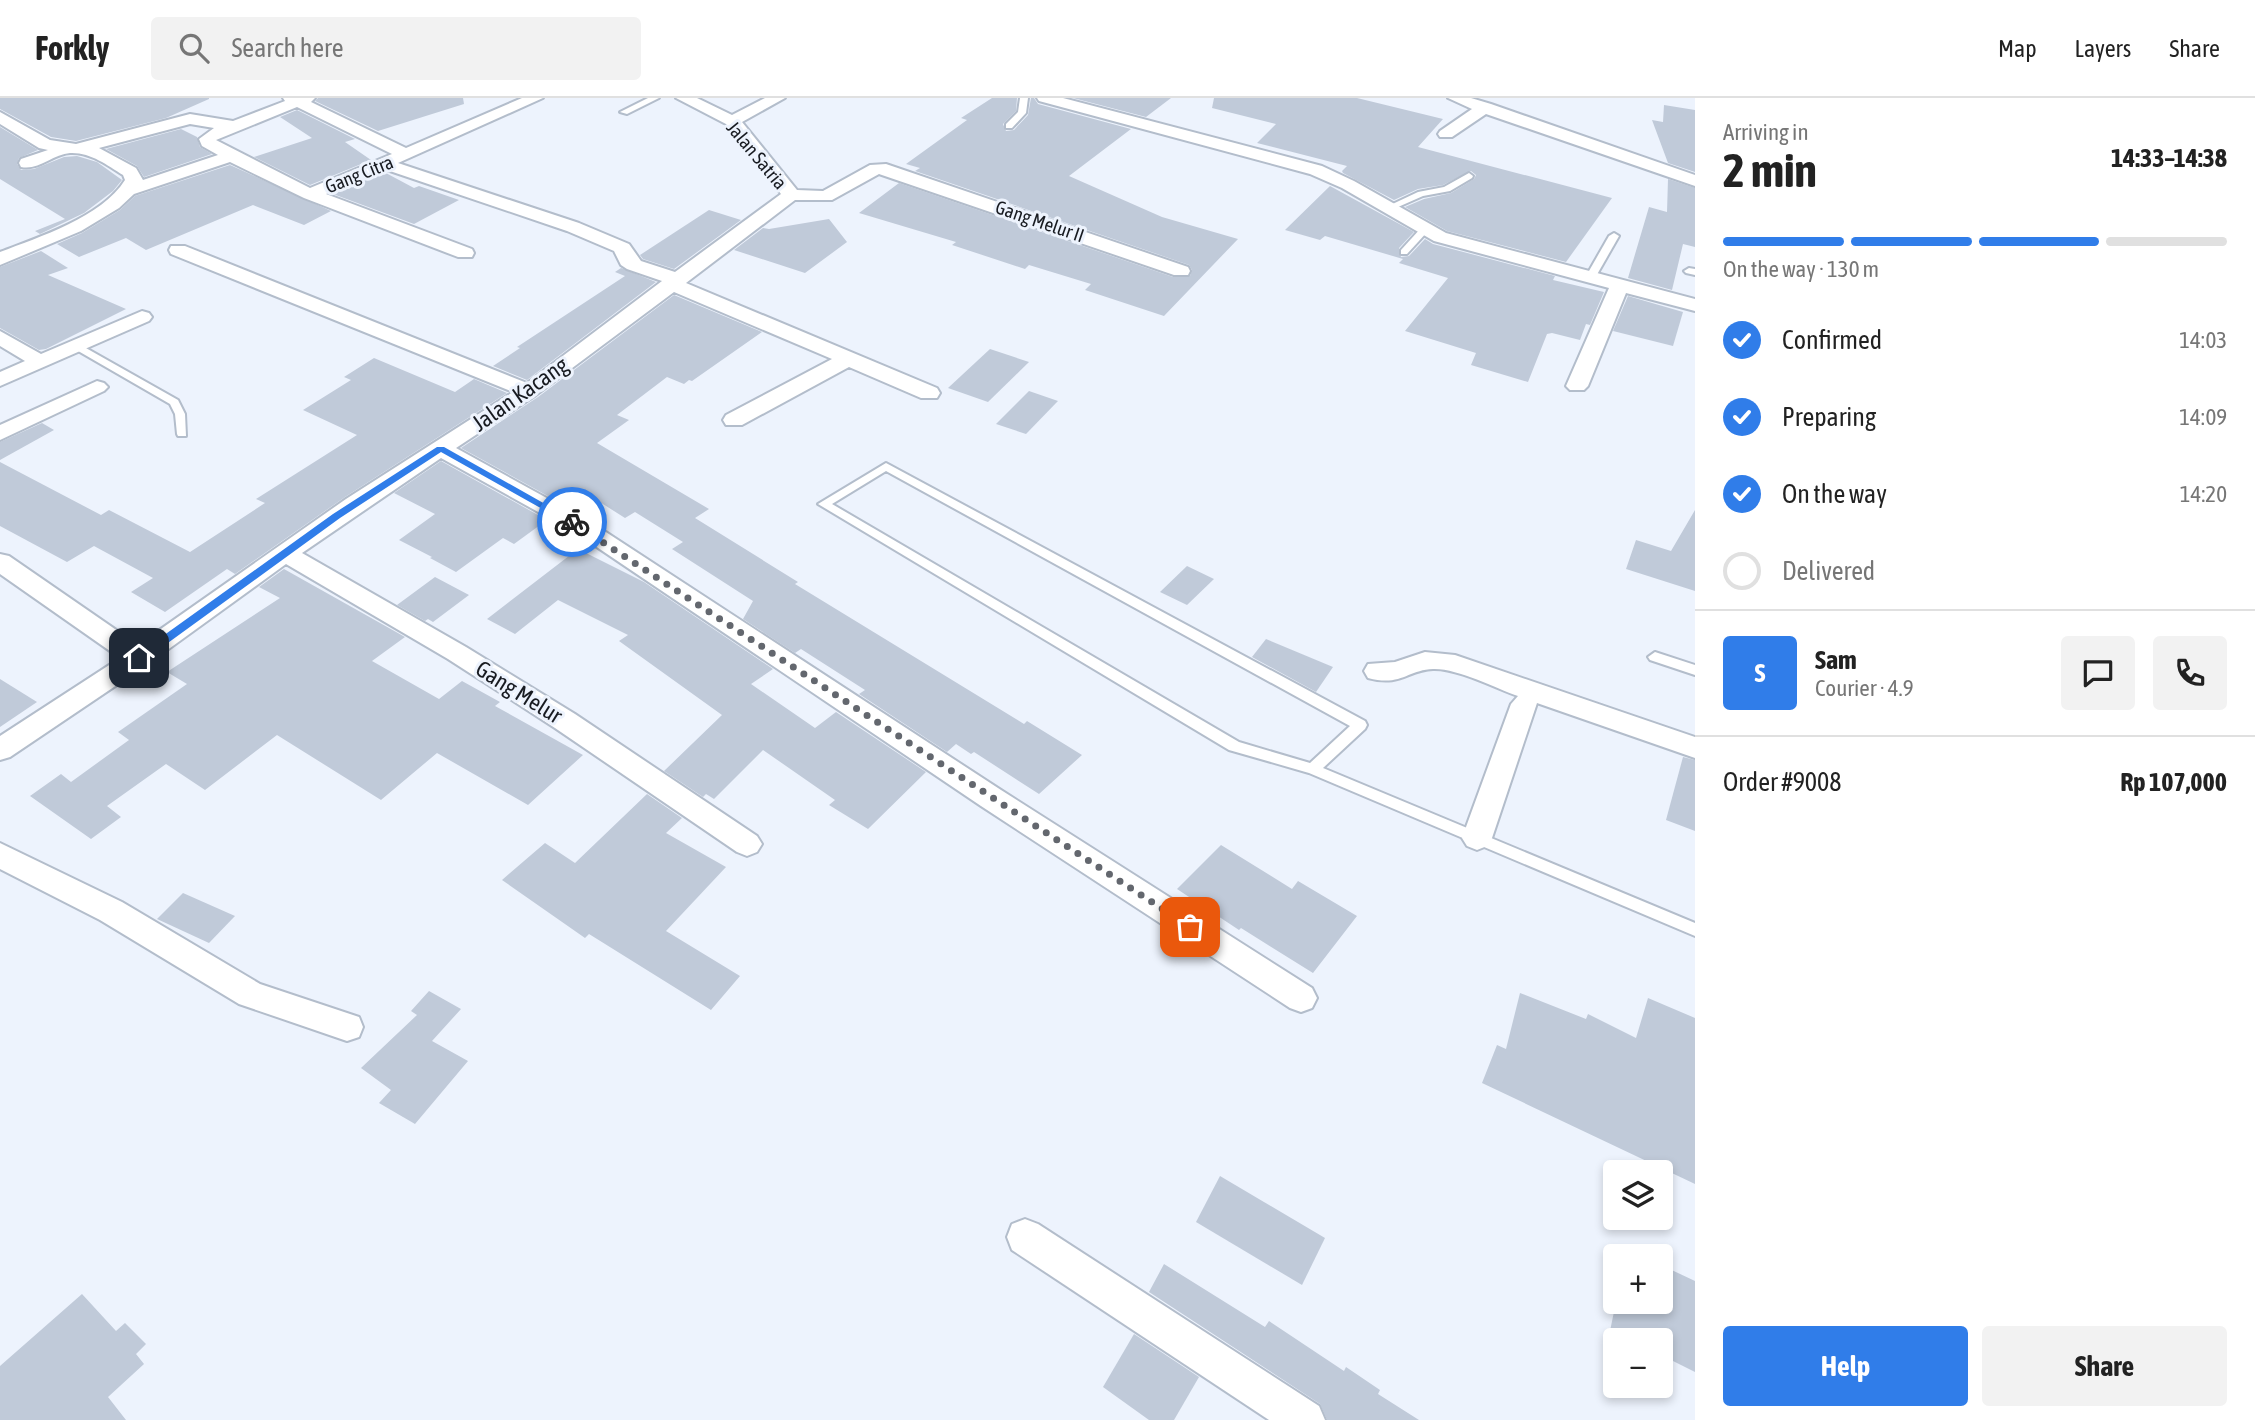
<!DOCTYPE html>
<meta charset="utf-8">
<style>
:root{--surface:#fff;--page:#f2f2f2;--text:#222;--muted:#767676;--line:#e0e0e0;--accent:#307de9}
body{margin:0;font-family:"Asap Condensed",sans-serif;background:var(--page);color:var(--text);height:100vh;display:flex;flex-direction:column;font-size:26px;white-space:nowrap}
*{box-sizing:border-box;margin:0}
p{font-size:23px;color:var(--muted)}
.icon{flex:none;width:38px;height:38px;fill:none;stroke:currentColor;stroke-width:2;stroke-linecap:round;stroke-linejoin:round}
.map{position:relative;flex:1;overflow:hidden}
.details{display:flex;flex-direction:column;background:var(--surface);width:560px}
.details>*{flex:none}
.controls{position:absolute;left:1603px;top:1062px;display:grid;gap:14px}
.controls a{display:grid;place-items:center;width:70px;height:70px;border-radius:7px;background:var(--surface);box-shadow:0 4px 10px #0003;font-size:35px}
.pin{position:absolute;display:grid;place-items:center;width:60px;height:60px;color:#fff;margin:-30px;border-radius:14px;box-shadow:0 4px 10px #0006}
.courier{position:absolute;display:grid;place-items:center;width:70px;height:70px;margin:-35px;border:5px solid #307de9;border-radius:50%;background:#fff;color:#222;box-shadow:0 2px 9px #0007}
.overview em{font-style:normal;font-weight:700}
.overview div{display:flex;flex-direction:column-reverse}
.overview{display:flex;align-items:center;justify-content:space-between;height:119px;padding:0 28px}
h1{font-size:46px;font-weight:700;line-height:52px}
.bar{display:grid;grid-template-columns:repeat(4,1fr);gap:10px 7px;align-content:center;height:84px;padding:0 28px}
.bar i{height:9px;border-radius:5px;background:var(--line)}
.bar .selected{background:var(--accent)}
.bar p{grid-column:span 4}
.line{display:flex;align-items:center;gap:18px;padding:0 28px;border-top:2px solid var(--line)}
.line div{flex:1}
.round{display:grid;place-items:center;flex:none;width:74px;height:74px;border-radius:7px;background:var(--page)}
ol{padding:0 28px;list-style:none}
li{display:flex;align-items:center;gap:21px;height:77px}
li p{margin-inline-start:auto}
li .icon{padding:7px;border-radius:50%;background:var(--accent);color:#fff;stroke-width:4}
li:last-child{color:var(--muted)}
li i{width:38px;height:38px;border:4px solid var(--line);border-radius:50%}
.primary-button{display:flex;gap:14px;margin-top:auto;padding:14px 28px}
.primary-button a{flex:1;height:80px;border-radius:7px;background:var(--accent);color:#fff;font-size:28px;font-weight:700;line-height:80px;text-align:center}
.primary-button a+a{background:var(--page);color:var(--text)}
header{display:flex;align-items:center;gap:42px;box-sizing:border-box;height:98px;padding:0 35px;background:var(--surface);border-bottom:2px solid var(--line)}
header strong{font-size:33px}
nav{display:flex;gap:38px;margin-inline-start:auto;font-size:24px}
.search{width:490px;height:63px;background:var(--page);display:flex;align-items:center;gap:18px;box-sizing:border-box;padding:0 24px;border-radius:7px;color:var(--muted);font-size:26px}
main{display:flex;flex:1;min-height:0}
.map>svg:first-child{display:block}
</style>
<header>
<strong>Forkly</strong>
<div class="search"><svg class="icon" aria-label="search" viewBox="0 0 24 24"><circle cx="10" cy="10" r="6"/><path d="M15 15l6 6"/></svg>Search here</div>
<nav><a>Map</a><a>Layers</a><a>Share</a></nav>
</header>
<main>
<div class="map">
<svg width="1695" height="1322" viewBox="0 0 1695 1322">
<rect width="100%" height="100%" fill="#edf3fd"/>
<g fill="#c0cad9">
<path d="M0,0H209V1L166,20L76,43L51,39L0,11Z"/>
<path d="M318,0H463L464,6L378,33L315,3Z"/>
<path d="M992,0H1017L1016,13L1003,26L1006,33L1014,32L1028,17L1031,0H1034L1038,6L1131,31L1069,78L1162,119L1238,141L1164,218L1085,192L1091,186L1029,167L1025,171L952,147L956,144L859,115L899,85L1173,179L1190,178L1192,172L1189,167L915,73L920,70L906,66L967,22L961,20Z"/>
<path d="M1073,0H1171L1146,19Z"/>
<path d="M1214,0H1357L1443,21L1418,49L1612,100L1566,164L1447,133L1405,109L1424,101L1451,95L1474,81L1476,77L1471,73L1443,87L1418,91L1394,102L1343,75L1342,73L1347,68L1257,45L1276,26L1212,10Z"/>
<path d="M1664,7L1695,12V74L1668,65L1652,22L1663,24Z"/>
<path d="M297,12L355,41L345,44L371,62L310,87L254,59L312,40L280,19Z"/>
<path d="M0,29L38,52L19,60L17,66L21,72L34,71L64,59L77,58L97,64L122,82L113,93L84,115L40,136L35,133L65,121L0,81Z"/>
<path d="M181,31L197,39L200,49L212,56L144,79L137,68L106,51Z"/>
<path d="M230,67L331,113L304,127L253,107L146,152L126,140L79,159L57,146L82,135L120,112L135,98Z"/>
<path d="M384,74L414,90L419,88L459,102L414,126L333,96Z"/>
<path d="M1668,81L1695,90V149L1683,146L1672,192L1628,180L1649,109L1667,114Z"/>
<path d="M1330,88L1414,134L1399,150L1401,159L1409,158L1425,141L1433,146L1555,178L1553,182L1604,194L1590,227L1586,226L1580,242L1552,235L1547,236L1528,284L1471,267L1476,255L1405,233L1448,180L1399,165L1403,161L1325,138L1320,142L1285,132Z"/>
<path d="M709,112L741,122L674,171L643,161L640,157Z"/>
<path d="M829,121L847,144L805,175L734,152L763,130L769,131Z"/>
<path d="M41,153L68,170L48,177L126,211L46,251L39,252L0,230V169Z"/>
<path d="M621,170L656,184L527,282L493,268L520,250L517,249L625,178L615,174Z"/>
<path d="M674,197L762,234L692,283L689,282L684,286L667,279L617,317L629,322L597,345L709,411L695,420L798,484L795,486L1024,626L1027,623L1082,657L1039,696L974,654L971,656L956,646L947,654L859,596L865,592L801,551L795,555L743,521L753,503L672,451L683,444L635,414L625,420L584,394L566,408L461,350L538,299Z"/>
<path d="M1628,198L1683,214L1673,248L1613,233Z"/>
<path d="M990,251L1029,264L988,304L948,290Z"/>
<path d="M374,260L455,294L474,281L507,295L345,399L235,476L227,471L165,514L131,494L153,480L94,448L67,464L0,428V364L101,417L109,412L190,454L265,405L256,401L357,337L303,312L351,282L344,279Z"/>
<path d="M1029,293L1058,303L1026,336L996,326Z"/>
<path d="M42,325L54,332L0,362V344Z"/>
<path d="M441,363L547,422L514,446L503,440L456,474L430,460L432,459L399,442L435,416L394,395Z"/>
<path d="M1695,412V493L1626,471L1636,442L1671,453Z"/>
<path d="M578,451L644,484L773,571L751,586L815,630L836,614L926,674L868,731L829,707L835,702L763,652L714,701L706,696L703,699L664,673L722,617L619,543L628,537L558,502L515,536L487,521Z"/>
<path d="M1187,468L1214,481L1187,507L1160,494Z"/>
<path d="M284,471L405,539L372,563L439,601L462,583L500,604L495,608L583,657L528,707L437,655L381,702L277,637L205,692L166,666L107,708L121,719L91,741L30,698L61,676L71,684L129,642L118,634L187,586L167,574L280,500L259,489Z"/>
<path d="M435,479L469,497L433,524L428,521L425,523L397,507Z"/>
<path d="M1266,541L1333,569L1316,594L1252,559Z"/>
<path d="M0,581L37,604L0,629Z"/>
<path d="M1683,659L1695,662V733L1666,722Z"/>
<path d="M647,696L682,720L666,735L726,769L666,833L740,878L711,912L589,836L585,840L502,782L545,745L575,765Z"/>
<path d="M1221,747L1292,791L1298,783L1357,818L1313,875L1241,830L1239,832L1177,791Z"/>
<path d="M183,795L235,818L209,845L157,821Z"/>
<path d="M429,893L461,911L432,943L468,963L415,1026L379,1005L391,992L361,970L417,917L411,913Z"/>
<path d="M1520,895L1586,921L1588,916L1636,940L1648,900L1695,920V1086L1482,985L1497,947L1506,951Z"/>
<path d="M1220,1078L1325,1140L1302,1187L1196,1124Z"/>
<path d="M1164,1166L1265,1229L1269,1223L1344,1273L1346,1269L1380,1292L1378,1296L1419,1322H1327L1320,1306L1149,1194Z"/>
<path d="M1661,1167L1695,1183V1274L1661,1257V1242H1630L1610,1233L1616,1204H1661Z"/>
<path d="M82,1196L116,1233L125,1225L146,1246L136,1256L144,1266L108,1299L126,1322H0V1268Z"/>
<path d="M1134,1236L1199,1279L1174,1322H1149L1103,1289Z"/>
</g>
<g fill="none" stroke-linecap="round" stroke-linejoin="round">
<g stroke="#b3bdcb" stroke-width="4">
<g id="service">
<path d="M648,0H659L627,16L620,14Z"/>
<path d="M1020,0H1028L1026,15L1012,30H1006V26L1018,14Z"/>
<path d="M1469,75L1473,78L1472,80L1450,93L1423,98L1389,113L1382,111L1418,94L1444,89Z"/>
<path d="M1421,130L1429,132L1407,156H1401V152Z"/>
<path d="M1614,135L1619,138L1595,180L1587,182L1585,180L1609,138Z"/>
<path d="M1689,170L1695,171V177L1686,175L1684,173Z"/>
<path d="M77,245L178,302L185,316L186,338H178L177,336L175,316L170,306L73,250L72,248Z"/>
<path d="M886,365L1365,623L1367,627L1365,631L1323,670L1695,825V838L1309,675L1229,652L818,406ZM886,373L1350,628L1310,665L1239,644L832,406Z"/>
<path d="M1655,554L1695,567V577L1650,562L1648,559Z"/>
</g>
</g>
<g stroke="#b3bdcb" stroke-width="4">
<g id="minor">
<path d="M283,0H315L311,4L406,50L522,0H543L398,65L579,125L629,146L641,163L675,174L781,96L726,26L676,0H697L732,17L765,0H785L742,24L797,92L823,93L870,67L886,66L1188,169L1190,173L1188,177H1174L879,76L832,102H795L686,185L937,290L940,295L937,300H921L849,269L742,327H726L723,322L726,317L832,261L674,194L536,297L456,350L592,425L1001,692L1312,890L1317,900L1312,910L1301,914L1290,910L981,708L576,435L441,360L302,455L466,549L575,616L757,738L762,746L757,754L747,758L737,754L555,630L448,561L286,466L148,566L10,659L0,662V638L120,560L0,476V456L9,458L138,547L346,401L513,294L171,156L169,152L171,148H185L527,285L662,183L627,171L621,167L614,153L567,133L384,71L326,96L472,151L474,155L472,159H458L304,100L230,64L134,96L119,110L81,133L0,167V154C39,139 102,119 125,82L123,77C107,67 90,54 70,55C53,56 38,73 21,69L19,65L21,61L48,52L39,50L0,26V14L50,42L76,46L190,16L233,23L285,3ZM297,9L392,56L310,90L216,42ZM190,26L214,30L199,41L202,48L218,57L143,82L136,70L99,50Z"/>
<path d="M1037,0H1063L1322,68L1354,83L1446,135L1695,201V213L1626,195L1588,288L1584,292H1570L1566,288L1609,190L1434,143L1342,90L1310,76L1039,3Z"/>
<path d="M1448,0H1471L1491,6L1695,77V88L1486,16L1452,39H1440L1438,36L1440,33L1472,11Z"/>
<path d="M142,213L149,215L152,219L149,223L0,288V274L25,263L0,248V233L41,256Z"/>
<path d="M97,283L104,285L108,289L104,293L0,342V327Z"/>
<path d="M1425,554L1455,557L1695,639V660L1537,605L1492,740L1487,748L1477,752L1467,748L1462,740L1511,606L1518,598C1495,590 1457,570 1433,571C1407,572 1401,589 1368,580L1364,573L1368,566L1395,564Z"/>
<path d="M0,745L122,804L260,886L359,919L363,929L359,939L347,943L239,906L100,822L0,771Z"/>
<path d="M1025,1121L1038,1126L1319,1308L1325,1322H1269L1012,1152L1007,1139L1012,1126Z"/>
</g>
</g>
<use href="#service" fill="#fff" fill-rule="evenodd"/>
<use href="#minor" fill="#fff" fill-rule="evenodd"/>
</g>
<path fill="#307de9" d="M437,349H444L577,424L569,426L441,354L340,420L143,563H135V558L333,416Z"/>
<g fill="none" stroke-linecap="round" stroke-linejoin="round">
<path stroke="#63676e" stroke-width="7" stroke-dasharray="0 12.6" d="M572,424L1190,829"/>
</g>
<g text-anchor="middle" stroke-width="6" stroke-linejoin="round" paint-order="stroke">
<g font-size="19" fill="#181b21" stroke="#edf3fd">
<text transform="translate(757 57) rotate(50)" y="7">Jalan Satria</text>
<text transform="translate(359 76) rotate(-22)" y="7">Gang Citra</text>
<text transform="translate(1040 123) rotate(19)" y="7">Gang Melur II</text>
</g>
<g font-size="23" fill="#181b21" stroke="#edf3fd">
<text transform="translate(520 296) rotate(-35)" y="8">Jalan Kacang</text>
<text transform="translate(519 594) rotate(32)" y="8">Gang Melur</text>
</g>
</g>
</svg>
<div class="controls">
<a><svg class="icon" aria-label="layers" viewBox="0 0 24 24"><path d="M12 4l9 5-9 5-9-5zM3 14l9 5 9-5"/></svg></a>
<a>+</a>
<a>−</a>
</div>
<div class="pin" style="left:1190px;top:829px;background:#ea580c"><svg class="icon" aria-label="bag" viewBox="0 0 24 24"><path d="M5 8h14l-1 12H6zM9 8a3 3 0 0 1 6 0"/></svg></div>
<div class="pin" style="left:139px;top:560px;background:#1f2937"><svg class="icon" aria-label="home" viewBox="0 0 24 24"><path d="M3 11l9-7 9 7M6 9v11h12V9"/></svg></div>
<div class="courier" style="left:572px;top:424px"><svg class="icon" aria-label="bike" viewBox="0 0 24 24"><circle cx="6" cy="16" r="4"/><circle cx="18" cy="16" r="4"/><path d="M6 16l4-8h5l3 8M10 8l3 8H6M13 5h3"/></svg></div>
</div>
<section class="details">
<div class="overview"><div><h1>2 min</h1><p>Arriving in</p></div><em>14:33–14:38</em></div>
<div class="bar"><i class="selected"></i><i class="selected"></i><i class="selected"></i><i></i><p>On the way · 130 m</p></div>
<ol>
<li><svg class="icon" aria-label="check" viewBox="0 0 24 24"><path d="M5 12l5 5 9-10"/></svg>Confirmed<p>14:03</p></li>
<li><svg class="icon" aria-label="check" viewBox="0 0 24 24"><path d="M5 12l5 5 9-10"/></svg>Preparing<p>14:09</p></li>
<li><svg class="icon" aria-label="check" viewBox="0 0 24 24"><path d="M5 12l5 5 9-10"/></svg>On the way<p>14:20</p></li>
<li><i></i>Delivered</li>
</ol>
<div class="line" style="height:126px"><b class="round" style="background:var(--accent);color:#fff">S</b><div><b>Sam</b><p>Courier · 4.9</p></div><a class="round"><svg class="icon" aria-label="chat" viewBox="0 0 24 24"><path d="M4 5h16v11H9l-5 4z"/></svg></a><a class="round"><svg class="icon" aria-label="phone" viewBox="0 0 24 24"><path d="M5 4h4l2 5-3 2q2 4 5 5l2-3 5 2v4C11 20 4 13 5 4z"/></svg></a></div>
<div class="line" style="height:91px"><div>Order #9008</div><b>Rp 107,000</b></div>
<div class="primary-button"><a>Help</a><a>Share</a></div>
</section>
</main>
